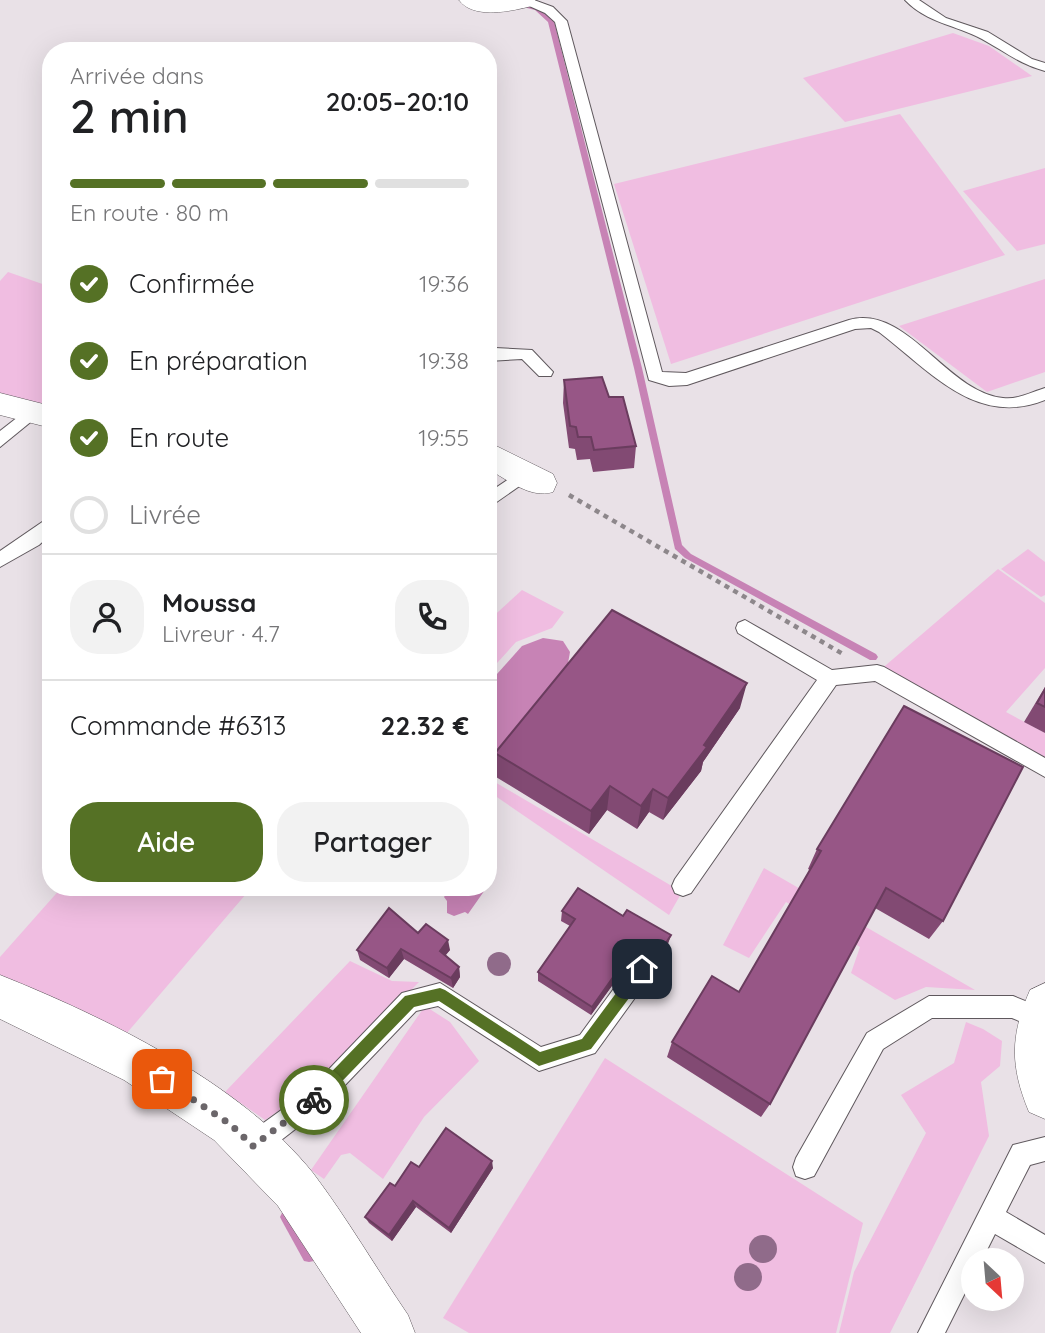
<!DOCTYPE html>
<html lang="fr">
<meta charset="utf-8">
<style>
:root{--surface:#fff;--page:#f2f2f2;--text:#202124;--muted:#757577;--line:#e0e0e0;--accent:#557125}
body{margin:0;font-family:Quicksand,sans-serif;background:var(--page);color:var(--text);height:100vh;display:flex;flex-direction:column;font-size:26px;white-space:nowrap}
*{box-sizing:border-box;margin:0}
p{font-size:23px;color:var(--muted)}
.icon{flex:none;width:38px;height:38px;fill:none;stroke:currentColor;stroke-width:2;stroke-linecap:round;stroke-linejoin:round}
.map{position:relative;flex:1;overflow:hidden}
.side{position:absolute;left:42px;top:42px;width:455px;height:854px;display:flex;flex-direction:column;background:var(--surface);border-radius:28px;box-shadow:0 7px 28px #0002}
.side>*{flex:none}
.needle{width:46px;rotate:154deg}
.controls{position:absolute;left:961px;top:1248px;display:grid;gap:14px}
.controls a{display:grid;place-items:center;width:63px;height:63px;border-radius:50%;background:var(--surface);box-shadow:0 7px 28px #0002;font-size:35px}
.pin{position:absolute;display:grid;place-items:center;width:60px;height:60px;color:#fff;margin:-30px;border-radius:14px;box-shadow:0 4px 10px #0006}
.courier{position:absolute;display:grid;place-items:center;width:70px;height:70px;margin:-35px;border:5px solid #557125;border-radius:50%;background:#fff;color:#222;box-shadow:0 2px 9px #0007}
.summary em{font-style:normal;font-weight:600}
.summary div{display:flex;flex-direction:column-reverse}
.summary{display:flex;align-items:center;justify-content:space-between;height:119px;padding:0 28px}
h1{font-size:46px;font-weight:600;line-height:52px}
.bar{display:grid;grid-template-columns:repeat(4,1fr);gap:10px 7px;align-content:center;height:84px;padding:0 28px}
.bar i{height:9px;border-radius:5px;background:var(--line)}
.bar .active{background:var(--accent)}
.bar p{grid-column:span 4}
.line{display:flex;align-items:center;gap:18px;padding:0 28px;border-top:2px solid var(--line)}
.line div{flex:1}
.round{display:grid;place-items:center;flex:none;width:74px;height:74px;border-radius:28px;background:var(--page)}
ol{padding:0 28px;list-style:none}
li{display:flex;align-items:center;gap:21px;height:77px}
li p{margin-inline-start:auto}
li .icon{padding:7px;border-radius:50%;background:var(--accent);color:#fff;stroke-width:4}
li:last-child{color:var(--muted)}
li i{width:38px;height:38px;border:4px solid var(--line);border-radius:50%}
.cta{display:flex;gap:14px;margin-top:auto;padding:14px 28px}
.cta a{flex:1;height:80px;border-radius:28px;background:var(--accent);color:#fff;font-size:28px;font-weight:600;line-height:80px;text-align:center}
.cta a+a{background:var(--page);color:var(--text)}
.map>svg:first-child{display:block}
</style>
<div class="map">
<svg width="1045" height="1333" viewBox="0 0 1045 1333">
<rect width="100%" height="100%" fill="#e9e1e7"/>
<g fill="#f0bde1">
<path d="M953,33L989,46L1032,76L845,122L803,78Z"/>
<path d="M900,114L1005,255L671,364L614,184Z"/>
<path d="M1045,168V244L1017,251L963,191Z"/>
<path d="M8,272L51,287V410L0,397V281Z"/>
<path d="M1045,279V372L987,392L899,326Z"/>
<path d="M1028,549L1045,562V595L1041,597L1001,569Z"/>
<path d="M998,569L1045,603V668L1006,712L1045,733V758L879,671Z"/>
<path d="M522,590L564,612L552,628L516,642L488,673V621Z"/>
<path d="M488,778L682,892L669,915L488,791Z"/>
<path d="M764,868L975,990L926,987L895,1000L851,973L860,947L786,902L749,958L723,945Z"/>
<path d="M62,887H252L126,1034L0,975V957Z"/>
<path d="M350,961L392,981L419,982L321,1082L265,1120L225,1092Z"/>
<path d="M425,1006L450,1022L479,1061L424,1117L383,1179L350,1153L341,1155L324,1179L311,1170Z"/>
<path d="M966,1022L983,1029L1002,1041L1000,1066L981,1082L989,1136L890,1333H839L854,1272L926,1133L901,1095L954,1063Z"/>
<path d="M605,1058L863,1223L836,1333H469L443,1318Z"/>
</g>
<g fill="#c783b5">
<path d="M543,638L563,641L570,652L567,669L502,751L488,763V684L522,646Z"/>
<path d="M451,887H487L468,914L465,912L454,916L447,913V901L444,897Z"/>
</g>
<g fill="none" stroke-linecap="round" stroke-linejoin="round">
<g fill="#c783b5" fill-rule="evenodd">
<path d="M525,4L539,8L554,21L642,368L682,545L691,554L876,654L878,657L876,660H870L685,558L675,549L634,368L548,22L535,10L523,7L522,6Z"/>
<path d="M286,1211L290,1213L314,1251L315,1256L314,1261L309,1262L304,1261L282,1221L280,1217L282,1213Z"/>
</g>
<g stroke="#5f585d" stroke-width="2">
<g id="service">
<path d="M534,0L553,7L567,21L662,372L686,373L849,320C907,304 946,392 1003,398C1018,400 1031,392 1045,388V400C976,428 929,370 879,332L871,328L855,329L687,385L669,386L649,380L555,22L545,13L518,1Z"/>
<path d="M905,0H919L946,18L988,32L1032,59L1045,63V71C1021,65 1004,51 982,39C956,25 927,23 905,0Z"/>
<path d="M495,348L532,350L553,372L551,376H539L522,359L488,361V350Z"/>
<path d="M32,406L38,408L40,412L38,416L0,447V431Z"/>
<path d="M525,468L531,470L534,474L531,478L488,508V493Z"/>
<path d="M51,516V534L39,545L0,567V551Z"/>
<path d="M745,620L832,670L877,665L884,667L1045,758V777L875,681L836,685L691,893L683,896L675,893L672,886L675,879L817,680L738,633L736,628L738,623Z"/>
<path d="M642,958L650,961L653,969L650,977L595,1053L539,1071L438,1006L416,1011L325,1106L262,1155L253,1158L244,1155L241,1146L244,1137L309,1090L402,993L440,983L541,1047L580,1035L634,961Z"/>
<path d="M929,996H1013L1045,1009V1027L1038,1029L1012,1018H932L883,1049L814,1176L805,1179L796,1176L793,1167L796,1158L867,1033Z"/>
<path d="M1045,1137V1161L1030,1165L1006,1212L1045,1235V1263L995,1234L982,1260H973V1277L945,1333H918L1013,1145Z"/>
</g>
</g>
<g stroke="#5f585d" stroke-width="1">
<g id="minor">
<path d="M459,0H535V1L532,6C512,11 473,20 459,0Z"/>
<path d="M0,393L51,406V428L0,415Z"/>
<path d="M488,442L553,474L557,483L553,492C530,499 508,480 488,469Z"/>
<path d="M0,975C105,1017 241,1083 313,1173C347,1218 376,1268 408,1315L415,1333H361L278,1206L214,1140L124,1080L0,1019Z"/>
<path d="M1045,983V1119L1029,1112C1010,1066 1010,1036 1030,990Z"/>
</g>
</g>
<path stroke="#8d878b" stroke-width="4.5" stroke-dasharray="5 5" stroke-linecap="butt" d="M569,495L843,654"/>
<use href="#service" fill="#fff" fill-rule="evenodd"/>
<use href="#minor" fill="#fff" fill-rule="evenodd"/>
</g>
<g fill="#906b8a">
<circle cx="499" cy="964" r="12"/>
<circle cx="763" cy="1249" r="14"/>
<circle cx="748" cy="1277" r="14"/>
</g>
<g fill="#824a73">
<path d="M564,380L609,397L636,446L634,468L593,472L590,459L577,460L575,449L569,448L563,403Z"/>
<path d="M1045,687V733L1024,722Z"/>
<path d="M740,708L703,762L701,771L663,820L649,812L637,829L607,810L589,834L496,777L495,753Z"/>
<path d="M817,849L943,921L929,939L875,908L770,1104L761,1117L667,1057L672,1042L739,992L810,870L808,869Z"/>
<path d="M562,911L668,944L655,966L651,959L634,955L591,1015L538,981V972L570,926L561,921Z"/>
<path d="M418,933L450,950L445,955L459,967L460,977L453,988L404,959L389,978L360,960L357,950Z"/>
<path d="M419,1167L493,1168L451,1233L416,1207L392,1241L369,1223L365,1217L395,1186Z"/>
</g>
<g fill="#6a3c5e">
<path d="M747,683L740,708L703,762L701,771L663,820L668,798Z"/>
<path d="M610,786L607,810L589,834L591,811Z"/>
<path d="M653,789L649,812L637,829L641,806Z"/>
<path d="M671,935L668,944L655,966L657,957Z"/>
<path d="M448,940L450,950L441,961L440,951Z"/>
<path d="M636,945L634,955L591,1015L592,1007Z"/>
<path d="M401,949L404,959L389,978L387,968Z"/>
<path d="M459,967L460,977L453,988L451,978Z"/>
<path d="M492,1161L493,1168L451,1233L449,1228Z"/>
<path d="M413,1201L416,1207L392,1241L389,1235Z"/>
</g>
<g fill="#975686" stroke="#6a3c5e" stroke-width="2">
<path d="M602,377L609,397H623L636,446L594,450L591,437H578L576,427L570,426L564,380Z"/>
<path d="M612,610L747,683L704,745L707,747L668,798L653,789L641,806L610,786L591,811L495,753Z"/>
<path d="M1045,689V707L1037,703Z"/>
<path d="M904,706L1023,767L943,921L886,888L770,1104L672,1042L712,976L739,992L821,851L817,849Z"/>
<path d="M578,888L623,916L627,910L671,935L657,957L653,949L636,945L592,1007L538,972L575,919L562,911Z"/>
<path d="M389,908L418,933L426,924L448,940L440,951L459,967L451,978L401,949L387,968L357,950Z"/>
<path d="M446,1128L492,1161L449,1228L413,1201L389,1235L365,1217L390,1183L395,1186L411,1162L419,1167Z"/>
</g>
<path fill="#557125" d="M642,963L647,965V974L591,1049L539,1066L439,1001L414,1007L319,1105H309V1095L405,996L440,988L445,990L540,1052L582,1039L637,965Z"/>
<g fill="none" stroke-linecap="round" stroke-linejoin="round">
<path stroke="#6b666a" stroke-width="7" stroke-dasharray="0 12.6" d="M162,1079L230,1124L253,1146L314,1100"/>
</g>
</svg>
<div class="controls">
<a><svg class="needle" viewBox="-14 -14 28 28"><path d="M0-13l5 13h-10z" fill="#e53935"/><path d="M0 13l5-13h-10z" fill="#757577"/></svg></a>
</div>
<div class="pin" style="left:162px;top:1079px;background:#ea580c"><svg class="icon" aria-label="bag" viewBox="0 0 24 24"><path d="M5 8h14l-1 12H6zM9 8a3 3 0 0 1 6 0"/></svg></div>
<div class="pin" style="left:642px;top:969px;background:#1f2937"><svg class="icon" aria-label="home" viewBox="0 0 24 24"><path d="M3 11l9-7 9 7M6 9v11h12V9"/></svg></div>
<div class="courier" style="left:314px;top:1100px"><svg class="icon" aria-label="bike" viewBox="0 0 24 24"><circle cx="6" cy="16" r="4"/><circle cx="18" cy="16" r="4"/><path d="M6 16l4-8h5l3 8M10 8l3 8H6M13 5h3"/></svg></div>
<section class="side">
<div class="summary"><div><h1>2 min</h1><p>Arrivée dans</p></div><em>20:05–20:10</em></div>
<div class="bar"><i class="active"></i><i class="active"></i><i class="active"></i><i></i><p>En route · 80 m</p></div>
<ol>
<li><svg class="icon" aria-label="check" viewBox="0 0 24 24"><path d="M5 12l5 5 9-10"/></svg>Confirmée<p>19:36</p></li>
<li><svg class="icon" aria-label="check" viewBox="0 0 24 24"><path d="M5 12l5 5 9-10"/></svg>En préparation<p>19:38</p></li>
<li><svg class="icon" aria-label="check" viewBox="0 0 24 24"><path d="M5 12l5 5 9-10"/></svg>En route<p>19:55</p></li>
<li><i></i>Livrée</li>
</ol>
<div class="line" style="height:126px"><a class="round"><svg class="icon" aria-label="person" viewBox="0 0 24 24"><circle cx="12" cy="8" r="4"/><path d="M4 21q1-7 8-7t8 7"/></svg></a><div><b>Moussa</b><p>Livreur · 4.7</p></div><a class="round"><svg class="icon" aria-label="phone" viewBox="0 0 24 24"><path d="M5 4h4l2 5-3 2q2 4 5 5l2-3 5 2v4C11 20 4 13 5 4z"/></svg></a></div>
<div class="line" style="height:91px"><div>Commande #6313</div><b>22.32 €</b></div>
<div class="cta"><a>Aide</a><a>Partager</a></div>
</section>
</div>
